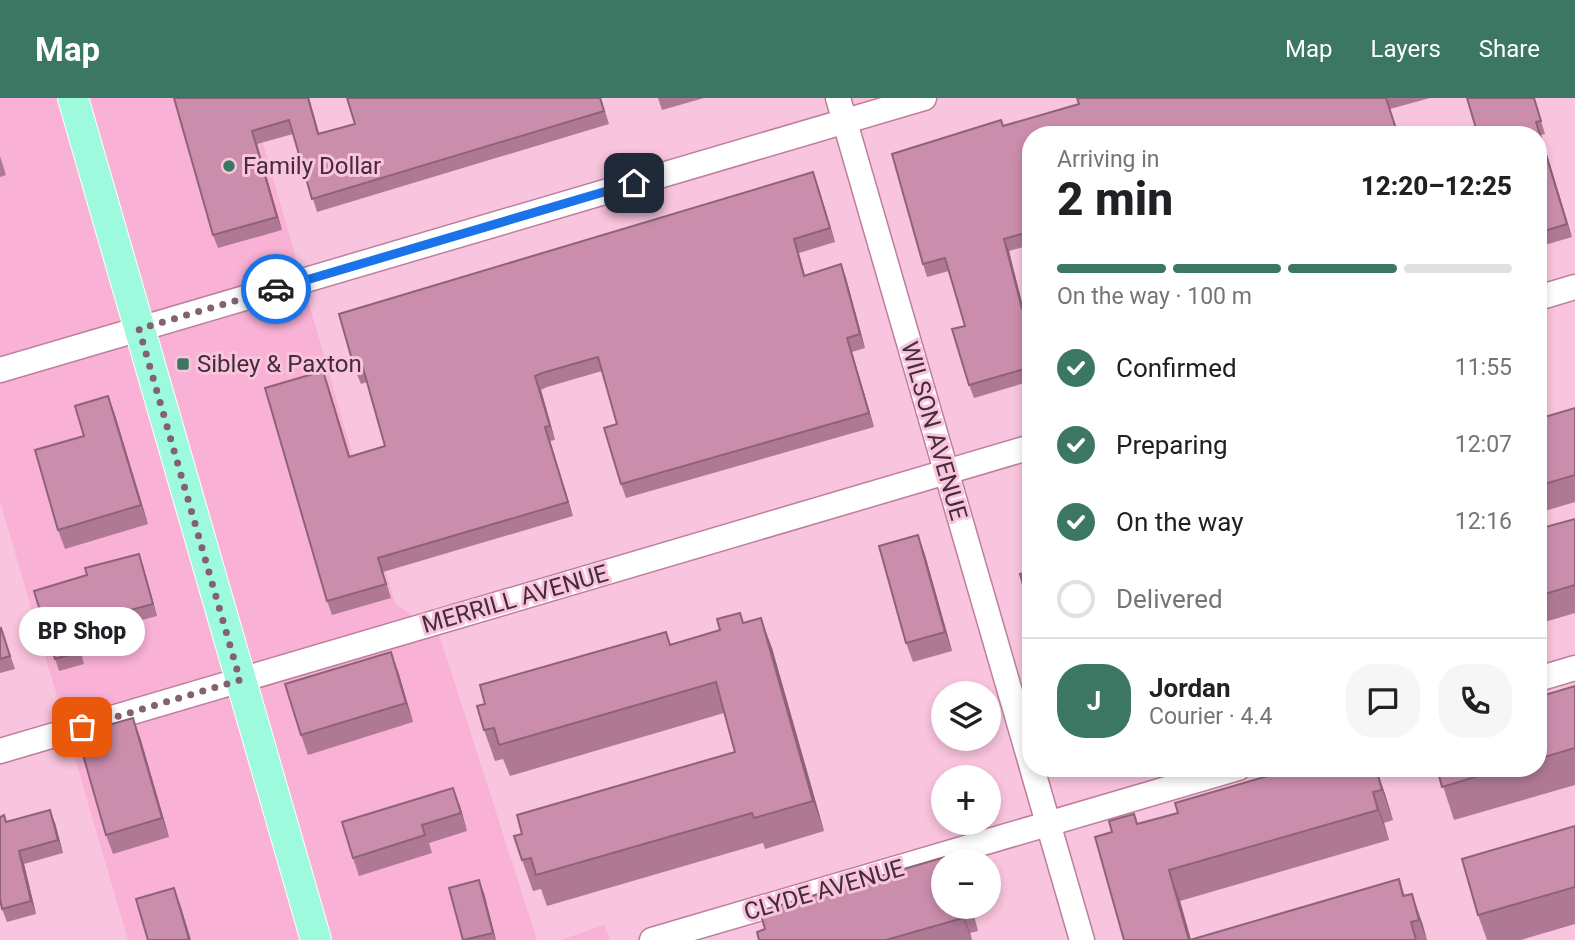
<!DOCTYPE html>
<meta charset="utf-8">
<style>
:root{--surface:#fff;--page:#f6f6f6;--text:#202124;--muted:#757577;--line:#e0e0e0;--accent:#3b7762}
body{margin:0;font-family:Roboto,sans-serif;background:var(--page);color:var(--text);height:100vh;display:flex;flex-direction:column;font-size:26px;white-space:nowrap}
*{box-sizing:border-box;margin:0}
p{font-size:23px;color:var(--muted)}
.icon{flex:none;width:38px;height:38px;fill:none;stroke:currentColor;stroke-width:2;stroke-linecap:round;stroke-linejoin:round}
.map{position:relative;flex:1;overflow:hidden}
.drawer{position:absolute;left:1022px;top:28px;width:525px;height:651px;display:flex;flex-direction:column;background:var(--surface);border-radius:28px;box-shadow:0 4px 10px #0003}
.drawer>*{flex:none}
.buttons{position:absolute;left:931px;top:583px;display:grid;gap:14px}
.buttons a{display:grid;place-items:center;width:70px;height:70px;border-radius:50%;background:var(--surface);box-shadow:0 4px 10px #0003;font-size:35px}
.pin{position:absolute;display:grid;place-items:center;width:60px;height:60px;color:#fff;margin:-30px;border-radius:14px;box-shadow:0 4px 10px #0006}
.courier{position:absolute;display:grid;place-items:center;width:70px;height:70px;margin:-35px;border:5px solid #1a73e8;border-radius:50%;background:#fff;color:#222;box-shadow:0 2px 9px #0007}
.bubble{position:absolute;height:49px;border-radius:24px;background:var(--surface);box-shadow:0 4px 10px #0003;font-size:23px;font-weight:800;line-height:49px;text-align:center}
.overview em{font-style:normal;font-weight:800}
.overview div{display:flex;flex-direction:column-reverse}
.overview{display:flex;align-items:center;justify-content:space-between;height:119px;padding:0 35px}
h1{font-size:46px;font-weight:800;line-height:52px}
.bar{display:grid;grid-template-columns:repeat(4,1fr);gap:10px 7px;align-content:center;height:84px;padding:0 35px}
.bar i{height:9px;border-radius:5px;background:var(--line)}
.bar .current{background:var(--accent)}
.bar p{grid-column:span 4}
.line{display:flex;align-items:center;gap:18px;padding:0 35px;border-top:2px solid var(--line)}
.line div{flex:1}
.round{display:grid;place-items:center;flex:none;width:74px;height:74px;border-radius:28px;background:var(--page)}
ol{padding:0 35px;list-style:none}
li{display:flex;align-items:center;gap:21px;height:77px}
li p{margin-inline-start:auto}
li .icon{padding:7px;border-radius:50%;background:var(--accent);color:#fff;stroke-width:4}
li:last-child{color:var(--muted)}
li i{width:38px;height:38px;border:4px solid var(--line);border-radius:50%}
header{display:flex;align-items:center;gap:42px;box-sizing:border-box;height:98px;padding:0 35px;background:var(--accent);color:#fff}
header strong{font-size:33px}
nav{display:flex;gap:38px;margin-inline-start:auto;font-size:24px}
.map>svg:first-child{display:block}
</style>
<header>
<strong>Map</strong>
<nav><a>Map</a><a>Layers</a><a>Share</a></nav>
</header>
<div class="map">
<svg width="1575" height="842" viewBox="0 0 1575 842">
<rect width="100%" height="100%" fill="#f9c4dd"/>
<g fill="#f9b1d5">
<path d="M0,0H250L395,505L440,539L537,842H128L0,403Z"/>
<path d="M604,827L610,842H561Z"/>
</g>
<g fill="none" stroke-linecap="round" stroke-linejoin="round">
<g stroke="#bc7f9d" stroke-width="27">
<g id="minor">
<path d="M838,0L1031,666"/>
<path d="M1538,200L1575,189"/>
<path d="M0,272L924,0"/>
<path d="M1538,581L1575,570"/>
<path d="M0,653L1031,349"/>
<path d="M1032,670L1082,842"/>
<path d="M652,842L1238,670"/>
</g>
</g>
<g stroke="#fff" stroke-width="32">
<path id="major" d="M73,0L316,842"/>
</g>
<use href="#minor" stroke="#fff" stroke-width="24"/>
<use href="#major" stroke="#9efadc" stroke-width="30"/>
</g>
<g fill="#af7994">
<path d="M174,0H309L319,36L355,26L347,0H601L609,26L317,114L293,36L257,46L282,132L218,150L213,137Z"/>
<path d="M658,0H704L662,12Z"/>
<path d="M1079,0H1430L1390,11L1031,37V147L1009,153L1023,211L1031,209V283L974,300L969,287L965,228L949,173L927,179L923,166L1003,28L1079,6Z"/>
<path d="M1467,0H1534L1545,36L1541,37L1572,139L1538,149V37Z"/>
<path d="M0,58L6,77L0,79Z"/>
<path d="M818,88L835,144L799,155L805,177L841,166L846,180L865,250L852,254L874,329L626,400L621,386L617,326L602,273L547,289L541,292L555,342L550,343L573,418L383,474L391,500L332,517L327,503L328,287L350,358L385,348L367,284L361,286L355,272Z"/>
<path d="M108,298L115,317L148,426L65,451L58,432L84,338Z"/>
<path d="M1575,310V404L1538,415V321Z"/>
<path d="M1575,421V515L1538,526V431Z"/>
<path d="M918,437L925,457L952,553L913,564L906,545Z"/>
<path d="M143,468L157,518L81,538L82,543L78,544L84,566L59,573L34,493Z"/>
<path d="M740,515L744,525L772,550L824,733L765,751L763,745L547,808L541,791L533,793L522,762V736L735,654L724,615L510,678L503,661L495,663L484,632L485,606L670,546L720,532Z"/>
<path d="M1,530L15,571L0,575V531Z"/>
<path d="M398,573L413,624L308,657L301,637Z"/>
<path d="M1575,588V687L1454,722L1437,670H1538V599Z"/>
<path d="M140,639L169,739L113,756L106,737Z"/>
<path d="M1376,670L1385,696L1393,722L1384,725L1389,742L1180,803L1191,842L1399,781L1405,798L1412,796L1427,842H1124L1112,734L1137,726Z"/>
<path d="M460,708L467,733L429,745L432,755L359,778L353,760Z"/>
<path d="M7,724L55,725L63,755L24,766L36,816L7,824L2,811Z"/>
<path d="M1575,728V826L1521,842H1487L1478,817Z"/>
<path d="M484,795L496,842H463Z"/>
<path d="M943,808H971L978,833L970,835L972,842H759Z"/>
</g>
<g fill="#8e6378">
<path d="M308,0H309L323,49L318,36Z"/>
<path d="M1536,24L1541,37L1572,139L1567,126Z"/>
<path d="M252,33L257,46L282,132L277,119Z"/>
<path d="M813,74L818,88L835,144L830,130Z"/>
<path d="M1004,141L1009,153L1027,224L1022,211Z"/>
<path d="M841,166L846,180L865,250L860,236Z"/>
<path d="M847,240L852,254L874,329L869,315Z"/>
<path d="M323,273L328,287L354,373L349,359Z"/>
<path d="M535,278L541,292L555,342L550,328Z"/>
<path d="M108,298L115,317L148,426L141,407Z"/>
<path d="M545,329L550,343L573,418L568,404Z"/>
<path d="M918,437L925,457L952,553L945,534Z"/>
<path d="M139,456L143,468L157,518L153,506Z"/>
<path d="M761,520L772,550L824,733L813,703Z"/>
<path d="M391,554L398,573L413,624L406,605Z"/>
<path d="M133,620L140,639L169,739L162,720Z"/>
<path d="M1376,670L1385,696L1393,722L1382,692Z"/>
<path d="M453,690L460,708L467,733L461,715Z"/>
<path d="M1373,694L1384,725L1389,742L1378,712Z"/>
<path d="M50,712L55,725L63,755L58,742Z"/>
<path d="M19,753L24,766L36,816L31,803Z"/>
<path d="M1169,772L1180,803L1191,842H1189Z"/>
<path d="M479,782L484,795L496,842L493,835Z"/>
<path d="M174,790L181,809L191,842L189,841Z"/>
<path d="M1412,796L1423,827L1427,842L1419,822Z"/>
<path d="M960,808L970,835L972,842L963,820Z"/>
<path d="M970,808H971L978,833Z"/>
</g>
<g fill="#cb8dac" stroke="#8e6378" stroke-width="2">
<path d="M174,0H308L318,36L355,26L347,0H600L604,13L312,101L289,22L252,33L277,119L213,137Z"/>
<path d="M1077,0H1386L1398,37H1031V81L1026,82L1031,97V133L1004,141L1022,211L1031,209V269L969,287L952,231L965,228L945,160L923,166L892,56L1001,22L1003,28L1079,6Z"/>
<path d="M1467,0H1534L1541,23L1536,24L1567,126L1538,135V37H1478Z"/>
<path d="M813,74L830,130L794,141L804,178L841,166L860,236L847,240L869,315L621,386L604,330L617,326L598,259L542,275L535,278L550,328L545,329L568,404L378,460L386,486L327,503L265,290L323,273L349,359L385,348L363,270L355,272L339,216Z"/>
<path d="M108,298L141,407L58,432L35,352L84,338L75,308Z"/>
<path d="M1575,310V377L1538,388V321Z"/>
<path d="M1575,421V487L1538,498V431Z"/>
<path d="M918,437L945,534L906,545L879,448Z"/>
<path d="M1031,453V500L1027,501L1020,476L1028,474L1023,455Z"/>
<path d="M139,456L153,506L77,526L78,531L73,532L79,554L55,561L34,493L87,477L85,470Z"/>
<path d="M740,515L743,525L761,520L813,703L754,720L752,715L536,777L531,760L522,762L514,738L522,736L517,717L735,654L716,584L499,647L494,630L484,632L477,608L485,606L480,587L666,534L670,547L720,532L717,521Z"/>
<path d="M1,530L10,558L0,561V531Z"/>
<path d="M391,554L406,605L301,637L285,586Z"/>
<path d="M1575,588V650L1538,661V599Z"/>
<path d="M133,620L162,720L106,737L77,636Z"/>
<path d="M1295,670H1376L1382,692L1373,694L1378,712L1169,772L1189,842H1124L1095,739L1112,734L1109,723L1134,716L1137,726L1178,715L1175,705Z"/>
<path d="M1437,670H1505L1442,689Z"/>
<path d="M453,690L461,715L422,727L425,737L353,760L342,724Z"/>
<path d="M50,712L58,742L19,753L31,803L2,811L0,801V719L4,717L6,724Z"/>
<path d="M1575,728V789L1478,817L1462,761Z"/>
<path d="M945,759L947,763H943V808H960L963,820L886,842H759L757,834L765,831L760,813Z"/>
<path d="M1399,781L1403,798L1412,796L1419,822L1411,824L1416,842H1190Z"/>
<path d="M479,782L493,835L463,842L449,790Z"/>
<path d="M174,790L189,841L185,842H148L136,801Z"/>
</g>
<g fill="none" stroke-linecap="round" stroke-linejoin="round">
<path stroke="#846172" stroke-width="7" stroke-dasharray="0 12.6" d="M82,629L240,582L139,231L276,191"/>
<path stroke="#1a73e8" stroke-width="9" d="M276,191L634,85"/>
</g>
<g fill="#3b7762" stroke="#f9c4dd" stroke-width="2.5">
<circle cx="229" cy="68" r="7"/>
<rect x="176" y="259" width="14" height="14" rx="3.5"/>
</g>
<g text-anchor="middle" stroke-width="6" stroke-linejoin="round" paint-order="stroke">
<g font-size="24" fill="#452c39" stroke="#f9c4dd" text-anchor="start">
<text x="243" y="76">Family Dollar</text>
<text x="197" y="274">Sibley &amp; Paxton</text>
</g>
<g font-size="24" fill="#452c39" stroke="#f9c4dd">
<text transform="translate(934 333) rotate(74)" y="8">WILSON AVENUE</text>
<text transform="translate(515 501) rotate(-16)" y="8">MERRILL AVENUE</text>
<text transform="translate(824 792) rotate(-16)" y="8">CLYDE AVENUE</text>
</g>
</g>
</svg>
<div class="buttons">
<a><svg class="icon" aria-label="layers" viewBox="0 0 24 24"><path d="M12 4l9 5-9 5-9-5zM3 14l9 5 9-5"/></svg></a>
<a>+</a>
<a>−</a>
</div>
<div class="pin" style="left:82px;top:629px;background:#ea580c"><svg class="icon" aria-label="bag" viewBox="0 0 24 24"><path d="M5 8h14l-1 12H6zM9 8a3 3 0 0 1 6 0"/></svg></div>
<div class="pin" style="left:634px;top:85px;background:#1f2937"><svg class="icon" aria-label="home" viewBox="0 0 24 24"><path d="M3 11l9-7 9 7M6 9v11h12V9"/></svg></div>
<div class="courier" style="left:276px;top:191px"><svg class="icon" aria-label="car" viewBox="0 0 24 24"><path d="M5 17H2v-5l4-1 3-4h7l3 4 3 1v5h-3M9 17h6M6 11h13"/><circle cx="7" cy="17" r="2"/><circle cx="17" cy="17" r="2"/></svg></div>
<div class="bubble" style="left:19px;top:509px;width:126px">BP Shop</div>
<section class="drawer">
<div class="overview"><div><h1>2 min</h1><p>Arriving in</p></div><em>12:20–12:25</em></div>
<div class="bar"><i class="current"></i><i class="current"></i><i class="current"></i><i></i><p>On the way · 100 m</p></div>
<ol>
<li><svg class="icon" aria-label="check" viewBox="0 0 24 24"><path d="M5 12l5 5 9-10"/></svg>Confirmed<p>11:55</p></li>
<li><svg class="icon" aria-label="check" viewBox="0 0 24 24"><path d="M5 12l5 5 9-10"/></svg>Preparing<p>12:07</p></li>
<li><svg class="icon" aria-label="check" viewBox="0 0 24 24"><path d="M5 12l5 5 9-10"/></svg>On the way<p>12:16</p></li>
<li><i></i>Delivered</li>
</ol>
<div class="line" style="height:126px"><b class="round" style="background:var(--accent);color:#fff">J</b><div><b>Jordan</b><p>Courier · 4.4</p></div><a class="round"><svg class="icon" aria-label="chat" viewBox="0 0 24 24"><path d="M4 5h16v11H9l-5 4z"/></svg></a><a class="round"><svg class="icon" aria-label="phone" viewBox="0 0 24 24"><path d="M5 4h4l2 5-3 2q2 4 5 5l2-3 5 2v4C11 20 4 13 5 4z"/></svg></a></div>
</section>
</div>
